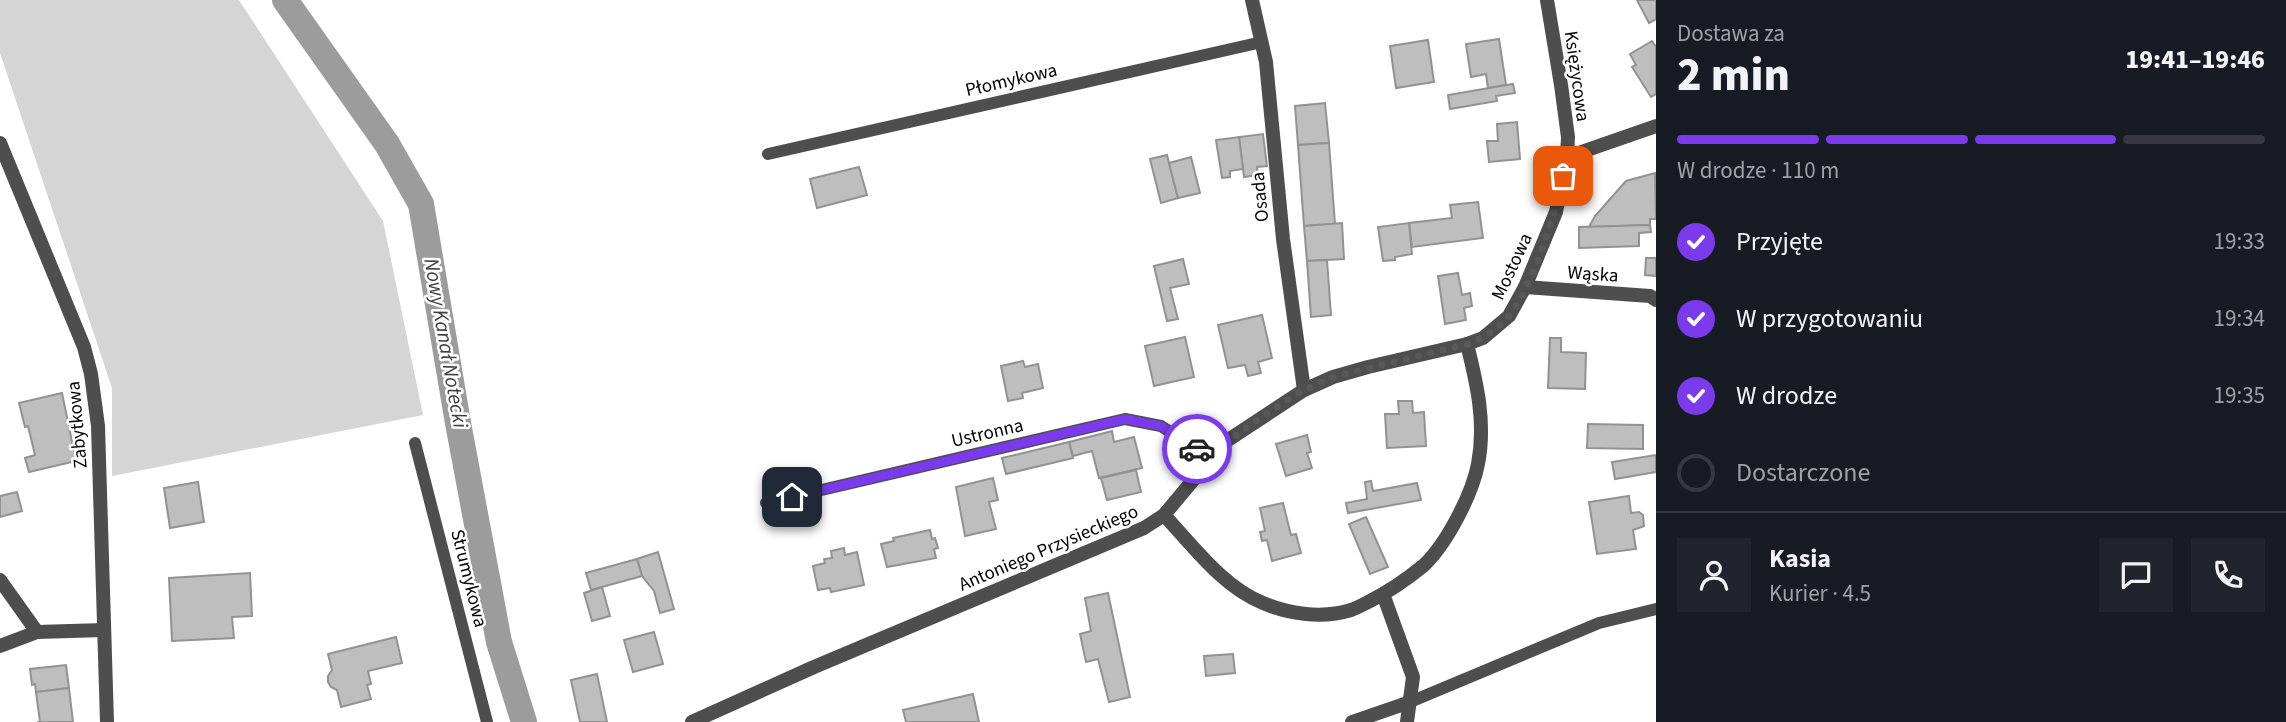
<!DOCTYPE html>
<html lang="pl">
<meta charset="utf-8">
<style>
:root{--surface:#171b24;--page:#20242c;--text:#f1f3f6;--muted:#9ea1a6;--line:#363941;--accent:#7c3aed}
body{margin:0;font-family:"Source Sans 3",sans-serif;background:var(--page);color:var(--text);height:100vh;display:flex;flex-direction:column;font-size:26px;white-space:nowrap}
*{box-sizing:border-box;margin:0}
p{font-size:23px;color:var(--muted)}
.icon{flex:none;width:38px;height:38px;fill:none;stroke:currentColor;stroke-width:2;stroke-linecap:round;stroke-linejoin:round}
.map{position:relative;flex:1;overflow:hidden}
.details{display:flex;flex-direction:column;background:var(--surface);width:630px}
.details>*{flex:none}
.pin{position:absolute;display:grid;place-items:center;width:60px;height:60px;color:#fff;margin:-30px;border-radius:14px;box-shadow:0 4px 10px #0006}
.courier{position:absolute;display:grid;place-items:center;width:70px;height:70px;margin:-35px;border:5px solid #7c3aed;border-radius:50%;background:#fff;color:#222;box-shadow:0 2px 9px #0007}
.head em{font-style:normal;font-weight:800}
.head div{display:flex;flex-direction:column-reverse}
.head{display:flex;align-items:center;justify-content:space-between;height:119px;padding:0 21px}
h1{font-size:46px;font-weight:800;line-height:52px}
.bar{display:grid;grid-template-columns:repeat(4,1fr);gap:10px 7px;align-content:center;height:84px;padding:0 21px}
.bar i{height:9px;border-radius:5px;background:var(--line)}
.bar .on{background:var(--accent)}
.bar p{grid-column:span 4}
.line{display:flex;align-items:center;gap:18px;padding:0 21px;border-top:2px solid var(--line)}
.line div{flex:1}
.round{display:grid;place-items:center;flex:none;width:74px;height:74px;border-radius:0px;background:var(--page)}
ol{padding:0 21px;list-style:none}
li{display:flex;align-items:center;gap:21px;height:77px}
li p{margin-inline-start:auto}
li .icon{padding:7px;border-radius:50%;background:var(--accent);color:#fff;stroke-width:4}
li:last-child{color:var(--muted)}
li i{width:38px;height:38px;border:4px solid var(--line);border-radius:50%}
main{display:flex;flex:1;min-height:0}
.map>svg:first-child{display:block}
</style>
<main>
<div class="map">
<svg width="1656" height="722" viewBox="0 0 1656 722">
<rect width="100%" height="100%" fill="#fff"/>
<path fill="#d5d5d5" d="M0,0H239L383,221L423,415L112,476V388L0,53Z"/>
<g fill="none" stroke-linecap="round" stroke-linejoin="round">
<path stroke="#9c9c9c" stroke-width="26" d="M285,0L387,144L421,204L458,423L499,642L524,722"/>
</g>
<g fill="#bebebe" stroke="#929292" stroke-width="2">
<path d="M1637,0H1656V19L1649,23Z"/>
<path d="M1499,39L1506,85L1488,88L1486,74L1471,77L1466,44Z"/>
<path d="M1428,40L1434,82L1396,88L1390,46Z"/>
<path d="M1652,41L1656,47V94L1651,97L1632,67L1636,65L1630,54Z"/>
<path d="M1513,84L1515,93L1496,96L1497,101L1450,109L1448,95Z"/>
<path d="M1325,103L1329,143L1298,145L1295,106Z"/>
<path d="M1517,122L1520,159L1489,162L1487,141H1498L1497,124Z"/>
<path d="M1263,134L1267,166L1257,167L1258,175L1244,177L1239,137Z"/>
<path d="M1239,137L1243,169L1230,171V177L1222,178L1216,140Z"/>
<path d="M1329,143L1335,224L1304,226L1298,145Z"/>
<path d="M1167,155L1178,198L1161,203L1150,159Z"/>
<path d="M1191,157L1200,193L1178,198L1169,163Z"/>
<path d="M859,167L867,195L817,208L810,179Z"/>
<path d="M1655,173L1656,219H1650V225L1589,227L1595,216L1626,181Z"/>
<path d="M1478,202L1483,238L1412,247L1409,223L1452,218L1450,205Z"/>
<path d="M1342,223L1344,259L1307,261L1304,226Z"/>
<path d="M1409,223L1412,254L1395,257V260L1383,261L1378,227Z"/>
<path d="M1650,225L1651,232L1639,233V246L1579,248V227Z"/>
<path d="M1646,258H1656V276L1645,275Z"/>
<path d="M1183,259L1189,284L1170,288L1178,319L1167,321L1154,266Z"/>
<path d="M1327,260L1331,315L1311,317L1307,261Z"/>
<path d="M1458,273L1462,295L1470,293L1472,306L1464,308L1466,320L1445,324L1438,276Z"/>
<path d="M1262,315L1272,358L1258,362L1261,373L1248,376L1245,365L1228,368L1218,325Z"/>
<path d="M1185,337L1194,377L1154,386L1145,346Z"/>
<path d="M1550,338H1561V352L1586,353L1585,389L1548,388Z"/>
<path d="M1023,361L1025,367L1038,364L1043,388L1022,393L1023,398L1008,401L1001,366Z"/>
<path d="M62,393L76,461L29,472L25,458L35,455L28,426L25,427L19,403Z"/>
<path d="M1398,401H1412L1413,413L1424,412L1426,446L1387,448L1385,414H1399Z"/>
<path d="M1588,424L1643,425V449L1587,448Z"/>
<path d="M1112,431L1114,442L1134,437L1142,468L1099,478L1092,451L1073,456L1069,442Z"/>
<path d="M1307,435L1311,452L1307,453L1312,468L1286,476L1276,444Z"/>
<path d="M1069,442L1073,458L1006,474L1002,458Z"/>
<path d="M1656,455V472L1615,479L1612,462Z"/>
<path d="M1136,470L1141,492L1107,500L1101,478Z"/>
<path d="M993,478L998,500L989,502L996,529L965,536L956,487Z"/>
<path d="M1371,481L1373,491L1417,483L1421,500L1348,513L1346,503L1367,499L1365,482Z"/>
<path d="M198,482L204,522L170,528L164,488Z"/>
<path d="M17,492L22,511L0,517V496Z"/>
<path d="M1629,496L1631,513L1639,512L1643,515L1644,526L1633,530L1636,549L1597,554L1589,502Z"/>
<path d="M1283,503L1291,535L1296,534L1301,553L1272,561L1267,540L1262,541L1260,532L1265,531L1260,508Z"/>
<path d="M1366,517L1388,567L1370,574L1349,524Z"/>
<path d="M930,530L932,539L935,538L938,548L934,549L936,558L887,567L881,544L894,541L893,538Z"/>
<path d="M844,548L845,555L857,552L864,585L831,592L830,588L818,590L813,566L825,563L824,559L832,558L831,551Z"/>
<path d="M658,552L674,609L660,613L654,591L642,576L637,559Z"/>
<path d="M637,559L642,576L591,590L586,573Z"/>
<path d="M250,573L252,616L232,617L234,638L172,641L169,578Z"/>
<path d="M602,587L610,616L592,621L584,593Z"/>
<path d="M1108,593L1130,697L1109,702L1098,659L1086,662L1080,634L1091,631L1085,598Z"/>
<path d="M654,632L663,664L633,672L624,640Z"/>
<path d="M396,637L402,663L368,671L371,684L367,685L371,699L341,707L337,690L331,687L328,682V676L332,670L328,654Z"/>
<path d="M1233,654L1235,673L1206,676L1204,656Z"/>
<path d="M66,665L69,688L36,692L35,684L32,685L30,669Z"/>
<path d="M597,674L607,722H580L571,680Z"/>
<path d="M69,688L73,722H37H40L36,692Z"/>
<path d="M973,694L979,722H906L903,710Z"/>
</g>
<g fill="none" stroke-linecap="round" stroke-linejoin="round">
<g stroke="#4e4e4e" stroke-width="12">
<path d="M768,154L1262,42"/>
<path d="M415,443L487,722"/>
<path d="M766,503L1125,419L1161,426L1210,458"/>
<path d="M1410,702L1599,623L1656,609"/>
</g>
<g stroke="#4e4e4e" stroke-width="14">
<path d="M1252,0L1266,62L1283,239L1304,390"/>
<path d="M1567,157L1656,126"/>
<path d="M1525,287L1650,296L1656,300"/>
<path d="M1164,515C1193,546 1223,587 1263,603C1289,614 1322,619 1351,610C1357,608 1364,604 1370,601C1388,592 1407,579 1423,566C1446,545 1472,495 1478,464C1486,423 1477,384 1467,344"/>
<path d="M0,580L37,632L104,630"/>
<path d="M1383,594L1413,677L1407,722"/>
<path d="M0,646L37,632"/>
<path d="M692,722L814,667L1144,528L1164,515L1225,442L1304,390L1333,377L1368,367L1467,344L1483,338L1509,316L1525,287L1556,212L1567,157L1568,137L1561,85L1547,0"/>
<path d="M1352,722L1410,702"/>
</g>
<path stroke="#4e4e4e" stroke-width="14" d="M0,143L84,347L91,374L98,426L107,722"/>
</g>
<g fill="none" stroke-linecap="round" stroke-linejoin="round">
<path stroke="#595959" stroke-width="7" stroke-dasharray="0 12.6" d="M1197,449L1210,458L1226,442L1273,409L1304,390L1333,377L1468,344C1483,338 1497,330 1508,317C1532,288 1556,213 1563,176"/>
<path stroke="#7c3aed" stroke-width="9" d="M792,497L1125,419L1161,426L1197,449"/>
</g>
<g text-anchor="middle" stroke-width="5" stroke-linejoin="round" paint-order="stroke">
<g font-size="19" fill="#000" stroke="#fff">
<text transform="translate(1578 76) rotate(82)" y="7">Księżycowa</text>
<text transform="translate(1011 79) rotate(-13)" y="7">Płomykowa</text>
<text transform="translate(1259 197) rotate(-95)" y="7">Osada</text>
<text transform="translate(1511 266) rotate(-65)" y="7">Mostowa</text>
<text transform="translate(1593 273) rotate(4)" y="7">Wąska</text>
<text transform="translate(76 425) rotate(-95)" y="7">Zabytkowa</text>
<text transform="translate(987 432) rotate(-13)" y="7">Ustronna</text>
<text transform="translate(1048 547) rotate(-23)" y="7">Antoniego Przysieckiego</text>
<text transform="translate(470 578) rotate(76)" y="7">Strumykowa</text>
</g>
<g font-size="21" font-style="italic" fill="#3d3d3d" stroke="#fff">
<text transform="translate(446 343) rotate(80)" y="7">Nowy Kanał Notecki</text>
</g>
</g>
</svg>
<div class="pin" style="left:1563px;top:176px;background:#ea580c"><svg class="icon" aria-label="bag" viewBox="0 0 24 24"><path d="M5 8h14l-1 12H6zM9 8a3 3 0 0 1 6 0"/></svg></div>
<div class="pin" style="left:792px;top:497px;background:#1f2937"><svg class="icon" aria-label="home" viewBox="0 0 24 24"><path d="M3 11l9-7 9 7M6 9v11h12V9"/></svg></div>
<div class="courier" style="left:1197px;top:449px"><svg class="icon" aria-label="car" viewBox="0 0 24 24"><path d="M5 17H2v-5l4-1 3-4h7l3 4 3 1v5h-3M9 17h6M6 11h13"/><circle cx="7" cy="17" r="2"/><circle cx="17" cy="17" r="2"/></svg></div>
</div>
<section class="details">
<div class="head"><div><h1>2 min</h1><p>Dostawa za</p></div><em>19:41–19:46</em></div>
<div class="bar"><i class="on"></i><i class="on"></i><i class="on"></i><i></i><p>W drodze · 110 m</p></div>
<ol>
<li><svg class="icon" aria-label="check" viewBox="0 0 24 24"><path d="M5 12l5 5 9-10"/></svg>Przyjęte<p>19:33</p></li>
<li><svg class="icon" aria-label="check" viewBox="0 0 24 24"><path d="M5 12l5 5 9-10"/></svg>W przygotowaniu<p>19:34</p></li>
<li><svg class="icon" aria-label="check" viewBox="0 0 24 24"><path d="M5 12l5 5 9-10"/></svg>W drodze<p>19:35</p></li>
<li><i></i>Dostarczone</li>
</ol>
<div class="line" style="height:126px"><a class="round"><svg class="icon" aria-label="person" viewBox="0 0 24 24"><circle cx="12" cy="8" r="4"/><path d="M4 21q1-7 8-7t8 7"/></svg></a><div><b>Kasia</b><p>Kurier · 4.5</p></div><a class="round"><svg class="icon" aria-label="chat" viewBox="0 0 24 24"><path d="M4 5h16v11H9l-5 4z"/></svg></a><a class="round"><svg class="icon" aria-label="phone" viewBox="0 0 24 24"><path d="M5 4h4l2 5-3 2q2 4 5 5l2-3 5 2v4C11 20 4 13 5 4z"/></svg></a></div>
</section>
</main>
